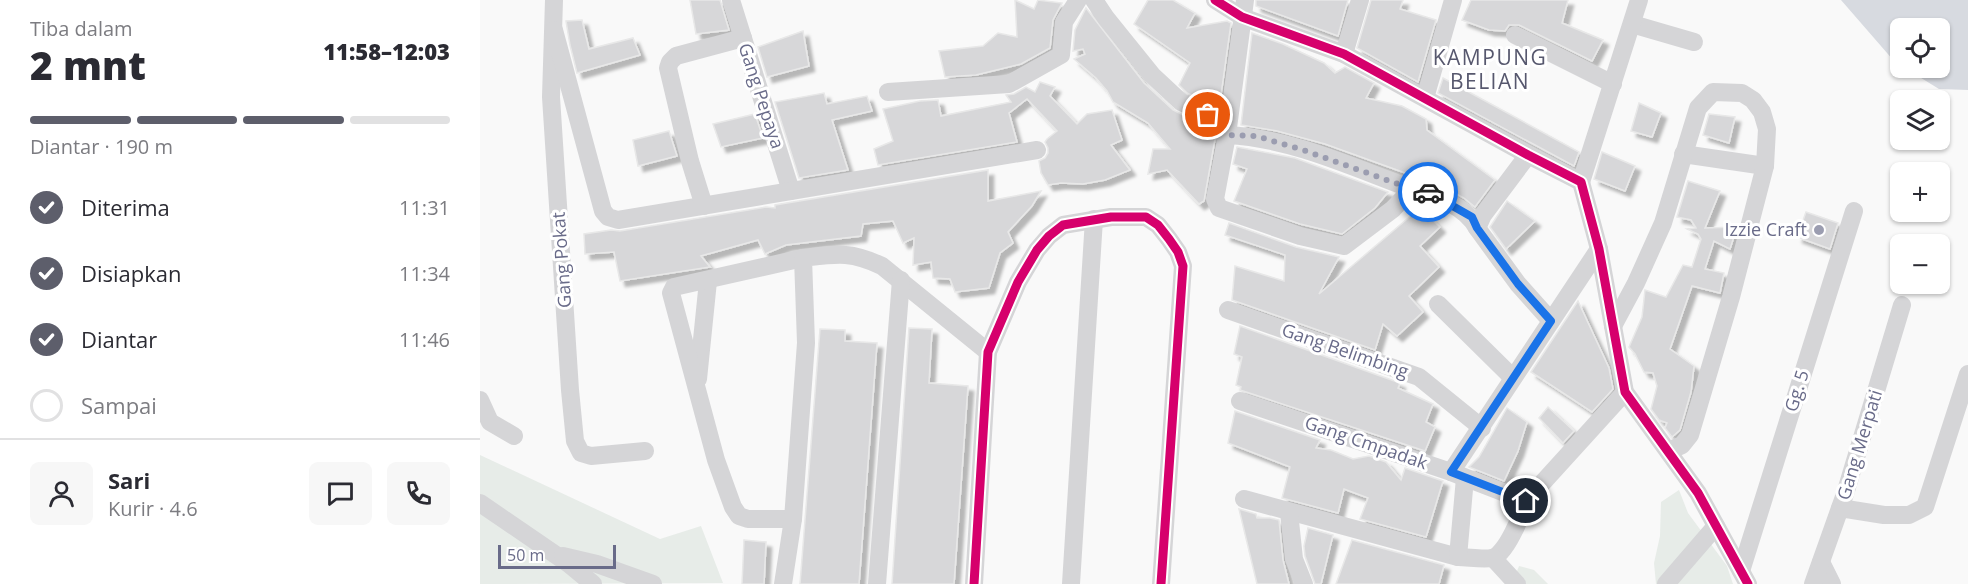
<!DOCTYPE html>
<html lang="id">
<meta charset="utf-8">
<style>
:root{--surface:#fff;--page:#f7f7f7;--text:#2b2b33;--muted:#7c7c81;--line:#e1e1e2;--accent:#5d5e6b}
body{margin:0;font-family:"Open Sans",sans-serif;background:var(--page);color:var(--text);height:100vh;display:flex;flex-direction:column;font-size:22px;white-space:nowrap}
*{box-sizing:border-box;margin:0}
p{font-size:20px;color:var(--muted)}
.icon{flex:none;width:33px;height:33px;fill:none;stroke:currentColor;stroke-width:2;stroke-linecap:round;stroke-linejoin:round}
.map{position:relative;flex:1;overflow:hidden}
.drawer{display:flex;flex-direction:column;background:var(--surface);width:480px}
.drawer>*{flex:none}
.buttons{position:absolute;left:1410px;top:18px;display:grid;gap:12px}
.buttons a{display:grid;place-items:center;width:60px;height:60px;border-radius:9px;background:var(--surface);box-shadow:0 2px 4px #0004;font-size:30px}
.scale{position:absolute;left:18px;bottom:15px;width:118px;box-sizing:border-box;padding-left:6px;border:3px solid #696b89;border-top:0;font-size:16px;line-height:21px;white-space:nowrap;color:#696b89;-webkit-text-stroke:4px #fff;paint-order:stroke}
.pin{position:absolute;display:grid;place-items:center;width:51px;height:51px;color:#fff;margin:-26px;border:3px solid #fff;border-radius:50%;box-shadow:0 2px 6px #0007}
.courier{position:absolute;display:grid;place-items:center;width:60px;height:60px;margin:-30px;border:4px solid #1a73e8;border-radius:50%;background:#fff;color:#222;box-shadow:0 2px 8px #0007}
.overview em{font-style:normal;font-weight:800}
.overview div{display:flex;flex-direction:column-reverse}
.overview{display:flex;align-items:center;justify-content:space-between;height:102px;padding:0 30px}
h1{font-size:39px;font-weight:800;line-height:45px}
.bar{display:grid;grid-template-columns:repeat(4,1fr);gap:9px 6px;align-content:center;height:72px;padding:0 30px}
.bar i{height:8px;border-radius:4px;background:var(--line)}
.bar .current{background:var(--accent)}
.bar p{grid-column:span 4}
.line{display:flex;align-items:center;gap:15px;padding:0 30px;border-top:2px solid var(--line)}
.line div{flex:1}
.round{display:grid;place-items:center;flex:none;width:63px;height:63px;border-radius:9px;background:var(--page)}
ol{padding:0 30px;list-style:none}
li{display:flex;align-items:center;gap:18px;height:66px}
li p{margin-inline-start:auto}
li .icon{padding:6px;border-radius:50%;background:var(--accent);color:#fff;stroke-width:4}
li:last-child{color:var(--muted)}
li i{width:33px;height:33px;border:3px solid var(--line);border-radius:50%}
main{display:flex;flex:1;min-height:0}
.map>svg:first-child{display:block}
</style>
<main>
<section class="drawer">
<div class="overview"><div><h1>2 mnt</h1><p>Tiba dalam</p></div><em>11:58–12:03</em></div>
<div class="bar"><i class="current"></i><i class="current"></i><i class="current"></i><i></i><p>Diantar · 190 m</p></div>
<ol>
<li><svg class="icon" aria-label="check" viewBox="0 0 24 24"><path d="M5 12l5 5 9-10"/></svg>Diterima<p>11:31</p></li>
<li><svg class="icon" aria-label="check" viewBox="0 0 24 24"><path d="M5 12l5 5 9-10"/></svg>Disiapkan<p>11:34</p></li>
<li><svg class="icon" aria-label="check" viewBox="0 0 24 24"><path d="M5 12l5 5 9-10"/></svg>Diantar<p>11:46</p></li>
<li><i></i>Sampai</li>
</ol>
<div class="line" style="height:108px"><a class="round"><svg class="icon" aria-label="person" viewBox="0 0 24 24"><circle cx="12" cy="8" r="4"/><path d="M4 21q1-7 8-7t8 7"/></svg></a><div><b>Sari</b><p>Kurir · 4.6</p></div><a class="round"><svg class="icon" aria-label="chat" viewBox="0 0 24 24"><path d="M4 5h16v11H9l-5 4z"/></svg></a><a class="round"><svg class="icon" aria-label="phone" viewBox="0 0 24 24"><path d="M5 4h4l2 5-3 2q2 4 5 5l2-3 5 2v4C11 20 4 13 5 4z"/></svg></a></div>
</section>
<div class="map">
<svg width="1488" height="584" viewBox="0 0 1488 584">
<defs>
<filter id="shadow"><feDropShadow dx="5.5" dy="5.5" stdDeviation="1.5" flood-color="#0004"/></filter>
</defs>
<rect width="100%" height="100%" fill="#f9f9f9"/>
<g fill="#e7ece8">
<path d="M0,455L180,539L221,526L243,583L0,584Z"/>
<path d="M1199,490L1208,513L1247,566L1253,584H1176L1174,563L1180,536L1181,502Z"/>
<path d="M1039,566L1054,570L1068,584H1032Z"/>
</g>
<path fill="#d7dae0" d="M1361,0H1488V90L1459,89L1425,68H1460V28H1420V65L1414,61Z"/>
<g fill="#d7d7d9" stroke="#e8e8e8" stroke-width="1.5" filter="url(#shadow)">
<path d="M210,0H240L249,30L216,34Z"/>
<path d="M535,0L554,9L558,0L582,3L573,20L570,48L541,64L496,75L465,77L459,51L503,46L518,33L537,37Z"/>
<path d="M668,0H693L715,13L707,28L747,21L751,23L740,102H727L707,93L699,85L710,63L654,24Z"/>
<path d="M776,0H868L858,36L776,6Z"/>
<path d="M891,0H923L920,9L956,20L938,82L877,48Z"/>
<path d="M991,0H1088L1082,23L1123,40L1112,61L1039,25H1029L1025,31L1009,30L982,20Z"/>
<path d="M606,8L664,83L693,110L721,124L735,139L724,201L719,204L687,170L668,174L673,149H690L668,123L633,102L627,91L616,78L594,59L605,54L603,49L593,51L595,30Z"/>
<path d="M102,20L109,49L153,38L160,55L97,73L90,45L86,21Z"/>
<path d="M323,31L329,66L287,77L278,47Z"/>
<path d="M772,33L803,44L844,63L855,73L865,67L894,83L886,98L922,106L946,119L947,130L1015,180L995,207L984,198L964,187L845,144L797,131L761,125Z"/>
<path d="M963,78L1099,152L1094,166L958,93Z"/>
<path d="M560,82L575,87L570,96L597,124L607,114L632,110L642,140L631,145L650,170L625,180L603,184L581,183L568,185L561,173L559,161L565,158L568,153V148L565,142L567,139L577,131L547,99L529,113L537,142L398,165L394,149L413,141L403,109L440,101L458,100L461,116L531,102L526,95L534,94L546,87L555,92Z"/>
<path d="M344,93L347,104L387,96L392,111L352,120L368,170L319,178L295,102Z"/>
<path d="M1159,103L1181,113L1172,137L1151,131Z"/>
<path d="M275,114L283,138L241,147L233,124Z"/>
<path d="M1229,114L1255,117L1249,143L1223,135Z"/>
<path d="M189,131L197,156L158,166L153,140Z"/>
<path d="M757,147L815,158L908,192L895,208L862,234L820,224L754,201L767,169L753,164Z"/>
<path d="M1122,152L1155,166L1145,191L1114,179Z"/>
<path d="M508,170V201L561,191L552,206L528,232L533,243L520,253L509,288L475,292L470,279L453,278L451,262L433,265L434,238L423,243L413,221L383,224L381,236L306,245L285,254L278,240L221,256L230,267L140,281L134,252L105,254L104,234L131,230L140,231L286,207L295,208V205Z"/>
<path d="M1208,181L1240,191L1225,228L1257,227L1250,249L1234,241L1225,269L1244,273L1240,293L1212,286L1190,349L1214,366L1211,392L1200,430L1192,437L1185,428L1187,423L1179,420L1171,409L1177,386L1173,373L1164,372L1155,354L1149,347L1162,317L1165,290L1186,297L1203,265L1212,267L1221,239L1218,234L1207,229L1216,228L1211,220L1197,217Z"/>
<path d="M1027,201L1055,221L1026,249L1010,227Z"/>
<path d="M940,208L960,227L940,246L959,267L929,296L943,312L917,336L903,324L895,350L752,300L755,266L804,281L805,255L745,235L749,223L816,247L859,257L839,294Z"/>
<path d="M1326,212L1358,223L1350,249L1317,237Z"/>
<path d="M1098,301L1129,368L1133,389L1112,412L1051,372Z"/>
<path d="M760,326L920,383L918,388L953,404L946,422L955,427L945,451L760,390L761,387L756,385L762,357L754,354Z"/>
<path d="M429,328L452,329L449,383L488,386L474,584H412Z"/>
<path d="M340,329L365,330V341L397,343L379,584H320Z"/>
<path d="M1068,407L1094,431L1083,443L1059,418Z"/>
<path d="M1027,408L1047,422L1038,451L1024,481L989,467L999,457Z"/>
<path d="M755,411L840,440L836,448L851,450L873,459L889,456L906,462L921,480L925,468L963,481L946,537L880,519L888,498L864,489L858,513L802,498L810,467L748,443Z"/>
<path d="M759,509L776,514L777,518H790L799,520L803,560L809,584H777Z"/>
<path d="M828,528L853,535L841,584H835L825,556L824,546Z"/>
<path d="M264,540L286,542L284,584H262Z"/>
<path d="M872,540L964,565L959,584H856Z"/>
</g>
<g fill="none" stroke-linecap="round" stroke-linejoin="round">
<g stroke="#d5d5d7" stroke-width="18">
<path d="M74,0L71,97L90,390L95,441L101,453L111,456L165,451"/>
<path d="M251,0L311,191"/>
<path d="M614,0L626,18L672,75L701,102L728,115L747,135C811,138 872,167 932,189C954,193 987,208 997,228L1003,215L1048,155"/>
<path d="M735,0L762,17L864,54L1048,155L1101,182L1119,249L1145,392L1218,493L1268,584"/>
<path d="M765,0L747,135L735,199L739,208L820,236L864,246L913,209L932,189"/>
<path d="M1152,24L1214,42"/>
<path d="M74,30L123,211L128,217L138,220L557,150"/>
<path d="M1035,35L1133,84"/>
<path d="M864,54L880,0"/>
<path d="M408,92L529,84L581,55L584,22L598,0"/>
<path d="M945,98L973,0"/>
<path d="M1203,154L1285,166"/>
<path d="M1101,182L1159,0"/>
<path d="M224,206L210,161L188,68L190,62L196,56L263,38"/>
<path d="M997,228L1038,284L1071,321"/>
<path d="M958,304L1033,378"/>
<path d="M748,310L939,377L1002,428"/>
<path d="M1133,326L1156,283L1183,223L1218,108L1233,92L1262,93L1273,100L1282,112L1287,129L1285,166L1251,297L1210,435L1202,445L1189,451"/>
<path d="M218,379L228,281"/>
<path d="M0,400L10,422L34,436"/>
<path d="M760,401L971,472L1046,501"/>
<path d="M971,472L1119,249"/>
<path d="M764,499L978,557C988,557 1003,560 1012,558C1026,555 1042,514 1046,501L1145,392"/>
<path d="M0,503L89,564L113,584"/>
<path d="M1360,508L1404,515H1429L1445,507L1488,374"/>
<path d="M809,512L814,559L824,584"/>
<path d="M313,519H268L259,516L253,507L236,460L191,293L194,287L323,258"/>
<path d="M83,556L117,564L173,584"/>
<path d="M978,557L985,478"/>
<path d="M1013,558L1037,584"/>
<path d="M1341,562L1352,584"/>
<path d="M1261,571L1374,211"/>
<path d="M303,584L313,519L326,343L323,258C357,254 370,251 402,266L508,352"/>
<path d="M397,584L421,280"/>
<path d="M494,584L508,352L538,282L557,250L569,236L583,225L631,217H666L678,225L689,239L698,252L703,266L681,584"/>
<path d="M591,584L614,219"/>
<path d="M1186,584L1236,526"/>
<path d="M1333,584L1365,494L1422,305"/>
</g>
<g stroke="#fff" stroke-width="13">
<g id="cycleway">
<path d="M735,0L762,17L864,54L1048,155L1101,182L1119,249L1145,392L1218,493L1268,584"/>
<path d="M494,584L508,352L538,282L557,250L569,236L583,225L631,217H666L678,225L689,239L698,252L703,266L681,584"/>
</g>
</g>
<use href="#cycleway" stroke="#d6006c" stroke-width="9"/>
</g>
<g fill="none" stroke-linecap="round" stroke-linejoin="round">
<path stroke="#9b9db0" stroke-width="6" stroke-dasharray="0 10.8" d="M728,115L747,135L776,136L823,150L932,189L948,192"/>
<path stroke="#1a73e8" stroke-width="8" d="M948,192L992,217L997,228L1038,284L1071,321L971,472L1046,501"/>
</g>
<circle fill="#9b9db0" stroke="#fff" stroke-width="2" cx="1339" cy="230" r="6"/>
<g text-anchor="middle" stroke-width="6" stroke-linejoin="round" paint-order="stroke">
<g font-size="18" fill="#696b89" stroke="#fff">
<text transform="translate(281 96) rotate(72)" y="6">Gang Pepaya</text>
<text transform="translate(82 260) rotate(-94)" y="6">Gang Pokat</text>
<text transform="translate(865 351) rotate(19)" y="6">Gang Belimbing</text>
<text transform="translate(1317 391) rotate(-73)" y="6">Gg. 5</text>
<text transform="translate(886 443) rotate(19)" y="6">Gang Cmpadak</text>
<text transform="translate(1380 445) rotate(-73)" y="6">Gang Merpati</text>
</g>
<g font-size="18" fill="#696b89" stroke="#fff" text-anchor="end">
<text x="1327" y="236">Izzie Craft</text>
</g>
<g font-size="21" letter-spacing="1.5" fill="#57586e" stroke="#fff">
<text x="1010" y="65">KAMPUNG<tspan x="1010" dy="24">BELIAN</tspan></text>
</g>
</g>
</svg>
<div class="buttons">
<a><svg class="icon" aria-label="locate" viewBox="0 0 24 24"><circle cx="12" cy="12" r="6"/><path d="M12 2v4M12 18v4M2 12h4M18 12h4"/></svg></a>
<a><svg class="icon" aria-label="layers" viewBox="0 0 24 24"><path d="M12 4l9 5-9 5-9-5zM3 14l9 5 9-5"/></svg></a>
<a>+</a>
<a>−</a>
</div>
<div class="scale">50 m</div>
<div class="pin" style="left:728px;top:115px;background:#ea580c"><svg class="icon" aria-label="bag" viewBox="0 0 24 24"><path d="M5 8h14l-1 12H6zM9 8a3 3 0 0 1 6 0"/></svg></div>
<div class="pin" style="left:1046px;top:501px;background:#1f2937"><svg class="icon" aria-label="home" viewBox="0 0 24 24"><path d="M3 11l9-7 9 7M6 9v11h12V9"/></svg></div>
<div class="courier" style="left:948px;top:192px"><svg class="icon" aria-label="car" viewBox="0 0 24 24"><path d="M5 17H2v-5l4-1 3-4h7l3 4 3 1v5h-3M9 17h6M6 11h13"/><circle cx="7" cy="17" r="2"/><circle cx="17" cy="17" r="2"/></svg></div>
</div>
</main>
